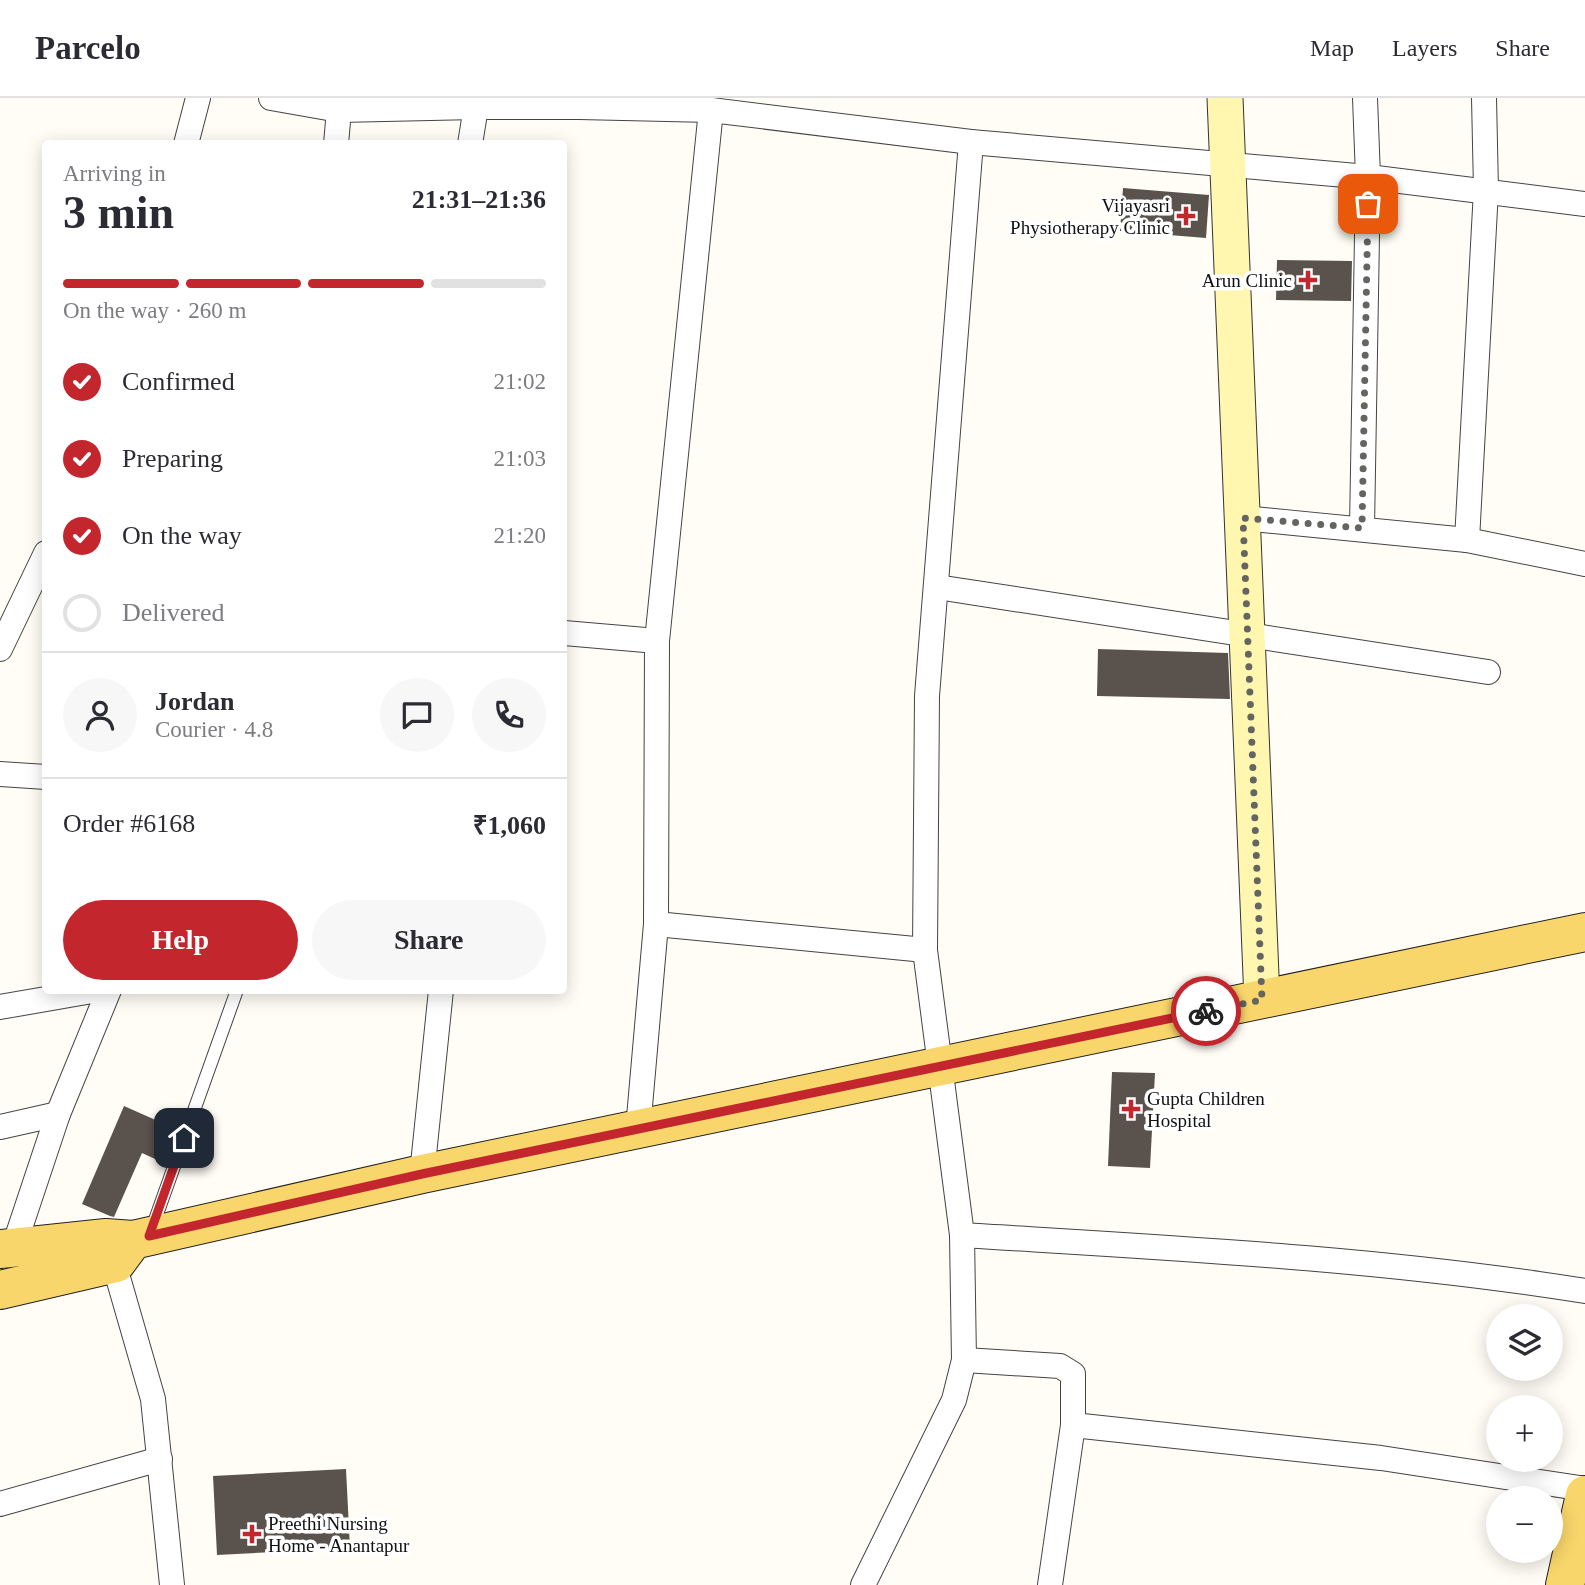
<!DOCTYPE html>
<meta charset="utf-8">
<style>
:root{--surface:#fff;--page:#f7f7f7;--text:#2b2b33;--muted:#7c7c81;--line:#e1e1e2;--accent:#c4262e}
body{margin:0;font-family:"Times New Roman",serif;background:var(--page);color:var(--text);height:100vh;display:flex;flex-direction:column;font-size:26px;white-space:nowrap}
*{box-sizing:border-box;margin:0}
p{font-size:23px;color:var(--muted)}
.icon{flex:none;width:38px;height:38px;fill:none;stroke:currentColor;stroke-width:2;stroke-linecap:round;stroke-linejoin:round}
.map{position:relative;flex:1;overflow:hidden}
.panel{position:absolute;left:42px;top:42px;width:525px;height:854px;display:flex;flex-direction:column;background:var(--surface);border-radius:7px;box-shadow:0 4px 18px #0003}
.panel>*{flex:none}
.controls{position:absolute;left:1486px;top:1206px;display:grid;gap:14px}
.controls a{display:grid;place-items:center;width:77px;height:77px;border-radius:50%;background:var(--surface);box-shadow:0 4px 18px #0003;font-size:35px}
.pin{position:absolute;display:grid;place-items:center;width:60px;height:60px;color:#fff;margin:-30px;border-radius:14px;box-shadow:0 4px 10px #0006}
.courier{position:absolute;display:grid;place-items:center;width:70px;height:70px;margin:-35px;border:5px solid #c4262e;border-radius:50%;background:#fff;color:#222;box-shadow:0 2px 9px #0007}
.summary em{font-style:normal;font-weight:800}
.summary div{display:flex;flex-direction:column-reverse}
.summary{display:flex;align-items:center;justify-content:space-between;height:119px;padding:0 21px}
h1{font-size:46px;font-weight:800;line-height:52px}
.bar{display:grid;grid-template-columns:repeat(4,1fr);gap:10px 7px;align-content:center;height:84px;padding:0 21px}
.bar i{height:9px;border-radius:5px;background:var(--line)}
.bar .on{background:var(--accent)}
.bar p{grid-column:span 4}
.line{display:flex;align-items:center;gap:18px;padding:0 21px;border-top:2px solid var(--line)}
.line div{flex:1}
.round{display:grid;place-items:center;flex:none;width:74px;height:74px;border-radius:37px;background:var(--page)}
ol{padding:0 21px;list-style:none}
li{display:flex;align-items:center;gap:21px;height:77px}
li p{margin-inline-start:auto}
li .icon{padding:7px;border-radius:50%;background:var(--accent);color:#fff;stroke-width:4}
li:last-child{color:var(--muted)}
li i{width:38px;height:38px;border:4px solid var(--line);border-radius:50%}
.button{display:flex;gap:14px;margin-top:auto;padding:14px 21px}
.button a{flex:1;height:80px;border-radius:42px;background:var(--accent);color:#fff;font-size:28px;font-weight:800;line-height:80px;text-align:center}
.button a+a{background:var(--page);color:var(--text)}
header{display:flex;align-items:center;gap:42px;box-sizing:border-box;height:98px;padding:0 35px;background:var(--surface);border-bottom:2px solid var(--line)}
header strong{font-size:33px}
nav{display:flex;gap:38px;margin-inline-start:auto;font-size:24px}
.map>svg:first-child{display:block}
</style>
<header>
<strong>Parcelo</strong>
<nav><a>Map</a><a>Layers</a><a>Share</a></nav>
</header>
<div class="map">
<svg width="1585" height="1487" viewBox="0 0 1585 1487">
<rect width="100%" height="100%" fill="#fffdf5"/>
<g fill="#5a524d">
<path d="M1123,90L1209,97L1206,140L1120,133Z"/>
<path d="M1277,162L1352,163L1351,203L1276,202Z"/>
<path d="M1098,551L1228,555L1230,601L1097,598Z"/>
<path d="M1112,974L1155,975L1150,1070L1108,1068Z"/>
<path d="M124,1008L178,1032L164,1065L142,1055L114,1119L110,1118L82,1106Z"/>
<path d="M346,1371L350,1450L217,1457L213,1378Z"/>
</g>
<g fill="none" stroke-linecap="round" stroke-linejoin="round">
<g stroke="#444" stroke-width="14">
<path id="lane" d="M151,1133L237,892"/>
</g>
<g stroke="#444" stroke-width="26">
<g id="street">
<path d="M271,0L339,12L476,9"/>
<path d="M579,9L711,12L971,44L1368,79L1585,106"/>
<path d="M186,46L198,0"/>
<path d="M336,46L339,12"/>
<path d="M470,46L476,9H579L580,0"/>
<path d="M1243,420L1467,442L1585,466"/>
<path d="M1362,430L1368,79L1365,0"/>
<path d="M1467,442L1486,92L1484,0"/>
<path d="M937,489L1488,574"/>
<path d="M564,535L657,543"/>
<path d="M0,551L46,455"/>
<path d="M0,676L46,679"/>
<path d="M656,826L925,852"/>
<path d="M0,909L98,892"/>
<path d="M0,1029L58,1016"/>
<path d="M638,1031L656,826L657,543L711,12"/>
<path d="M422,1076L441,892"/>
<path d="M962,1137C1170,1150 1379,1160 1585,1193"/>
<path d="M14,1148L58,1016L109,892"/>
<path d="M110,1152L153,1301L172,1487"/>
<path d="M964,1262L1060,1268L1073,1276V1327L1050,1487"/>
<path d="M1073,1327L1381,1360L1585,1391"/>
<path d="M0,1406L160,1361"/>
<path d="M863,1487L954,1302L964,1262L962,1137L925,852L927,598L971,44"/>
</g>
</g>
<g stroke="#333" stroke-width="37">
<path id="secondary" d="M1225,0L1262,902"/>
</g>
<g stroke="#222" stroke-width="40">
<g id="primary">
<path d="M0,1151L106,1140L133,1142"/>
<path d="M0,1192L116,1165L133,1142L422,1076L1585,834"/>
<path d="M1565,1487L1585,1397"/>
</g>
</g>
<use href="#lane" stroke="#fff" stroke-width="12"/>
<use href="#street" stroke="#fff" stroke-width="24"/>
<use href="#secondary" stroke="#fff6b0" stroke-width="35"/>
<use href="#primary" stroke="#f9d66b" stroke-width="38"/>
</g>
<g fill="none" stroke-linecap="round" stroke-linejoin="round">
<path stroke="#646461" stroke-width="7" stroke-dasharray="0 12.6" d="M1206,913L1262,902L1243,420L1362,430L1368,106"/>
<path stroke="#c4262e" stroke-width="9" d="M184,1040L149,1138L422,1076L1206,913"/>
</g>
<g fill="#c4262e" stroke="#fff" stroke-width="2.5">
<path d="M1182.5 107.5h7v7h7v7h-7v7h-7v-7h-7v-7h7z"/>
<path d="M1304.5 171.5h7v7h7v7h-7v7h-7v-7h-7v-7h7z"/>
<path d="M1127.5 1000.5h7v7h7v7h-7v7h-7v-7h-7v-7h7z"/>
<path d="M248.5 1425.5h7v7h7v7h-7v7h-7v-7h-7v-7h7z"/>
</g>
<g text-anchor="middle" stroke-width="7" stroke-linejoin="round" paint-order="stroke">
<g font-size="19" fill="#111" stroke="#fff" text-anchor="end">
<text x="1170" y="114">Vijayasri<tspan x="1170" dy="22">Physiotherapy Clinic</tspan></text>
<text x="1292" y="189">Arun Clinic</text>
<text x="1147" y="1007" text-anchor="start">Gupta Children<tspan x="1147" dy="22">Hospital</tspan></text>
<text x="268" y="1432" text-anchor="start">Preethi Nursing<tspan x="268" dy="22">Home - Anantapur</tspan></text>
</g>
</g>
</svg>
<div class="controls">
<a><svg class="icon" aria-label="layers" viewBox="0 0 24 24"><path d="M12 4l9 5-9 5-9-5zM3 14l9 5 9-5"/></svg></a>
<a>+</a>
<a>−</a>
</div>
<div class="pin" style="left:1368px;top:106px;background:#ea580c"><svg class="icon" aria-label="bag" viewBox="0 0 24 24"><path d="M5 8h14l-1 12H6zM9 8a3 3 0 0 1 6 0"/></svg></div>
<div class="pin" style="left:184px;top:1040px;background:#1f2937"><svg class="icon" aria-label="home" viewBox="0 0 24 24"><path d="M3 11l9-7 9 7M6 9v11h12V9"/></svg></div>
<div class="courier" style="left:1206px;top:913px"><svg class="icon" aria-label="bike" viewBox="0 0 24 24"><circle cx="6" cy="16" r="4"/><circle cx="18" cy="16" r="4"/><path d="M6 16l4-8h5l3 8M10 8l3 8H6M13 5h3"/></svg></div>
<section class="panel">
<div class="summary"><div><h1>3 min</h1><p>Arriving in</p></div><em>21:31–21:36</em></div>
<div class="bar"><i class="on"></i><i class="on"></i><i class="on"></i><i></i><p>On the way · 260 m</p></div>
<ol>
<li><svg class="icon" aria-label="check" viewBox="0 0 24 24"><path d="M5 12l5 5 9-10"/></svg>Confirmed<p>21:02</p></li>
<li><svg class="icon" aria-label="check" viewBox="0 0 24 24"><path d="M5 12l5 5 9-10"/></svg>Preparing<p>21:03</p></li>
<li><svg class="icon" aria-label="check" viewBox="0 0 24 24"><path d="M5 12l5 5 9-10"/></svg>On the way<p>21:20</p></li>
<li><i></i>Delivered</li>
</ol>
<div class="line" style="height:126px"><a class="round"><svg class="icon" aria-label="person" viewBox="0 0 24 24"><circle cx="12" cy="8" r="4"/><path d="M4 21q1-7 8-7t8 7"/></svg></a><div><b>Jordan</b><p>Courier · 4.8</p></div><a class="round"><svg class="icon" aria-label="chat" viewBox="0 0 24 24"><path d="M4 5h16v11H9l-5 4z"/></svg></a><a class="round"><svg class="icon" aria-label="phone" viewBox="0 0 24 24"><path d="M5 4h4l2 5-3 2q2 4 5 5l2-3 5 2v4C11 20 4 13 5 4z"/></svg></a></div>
<div class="line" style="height:91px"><div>Order #6168</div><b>₹1,060</b></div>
<div class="button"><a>Help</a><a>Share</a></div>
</section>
</div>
